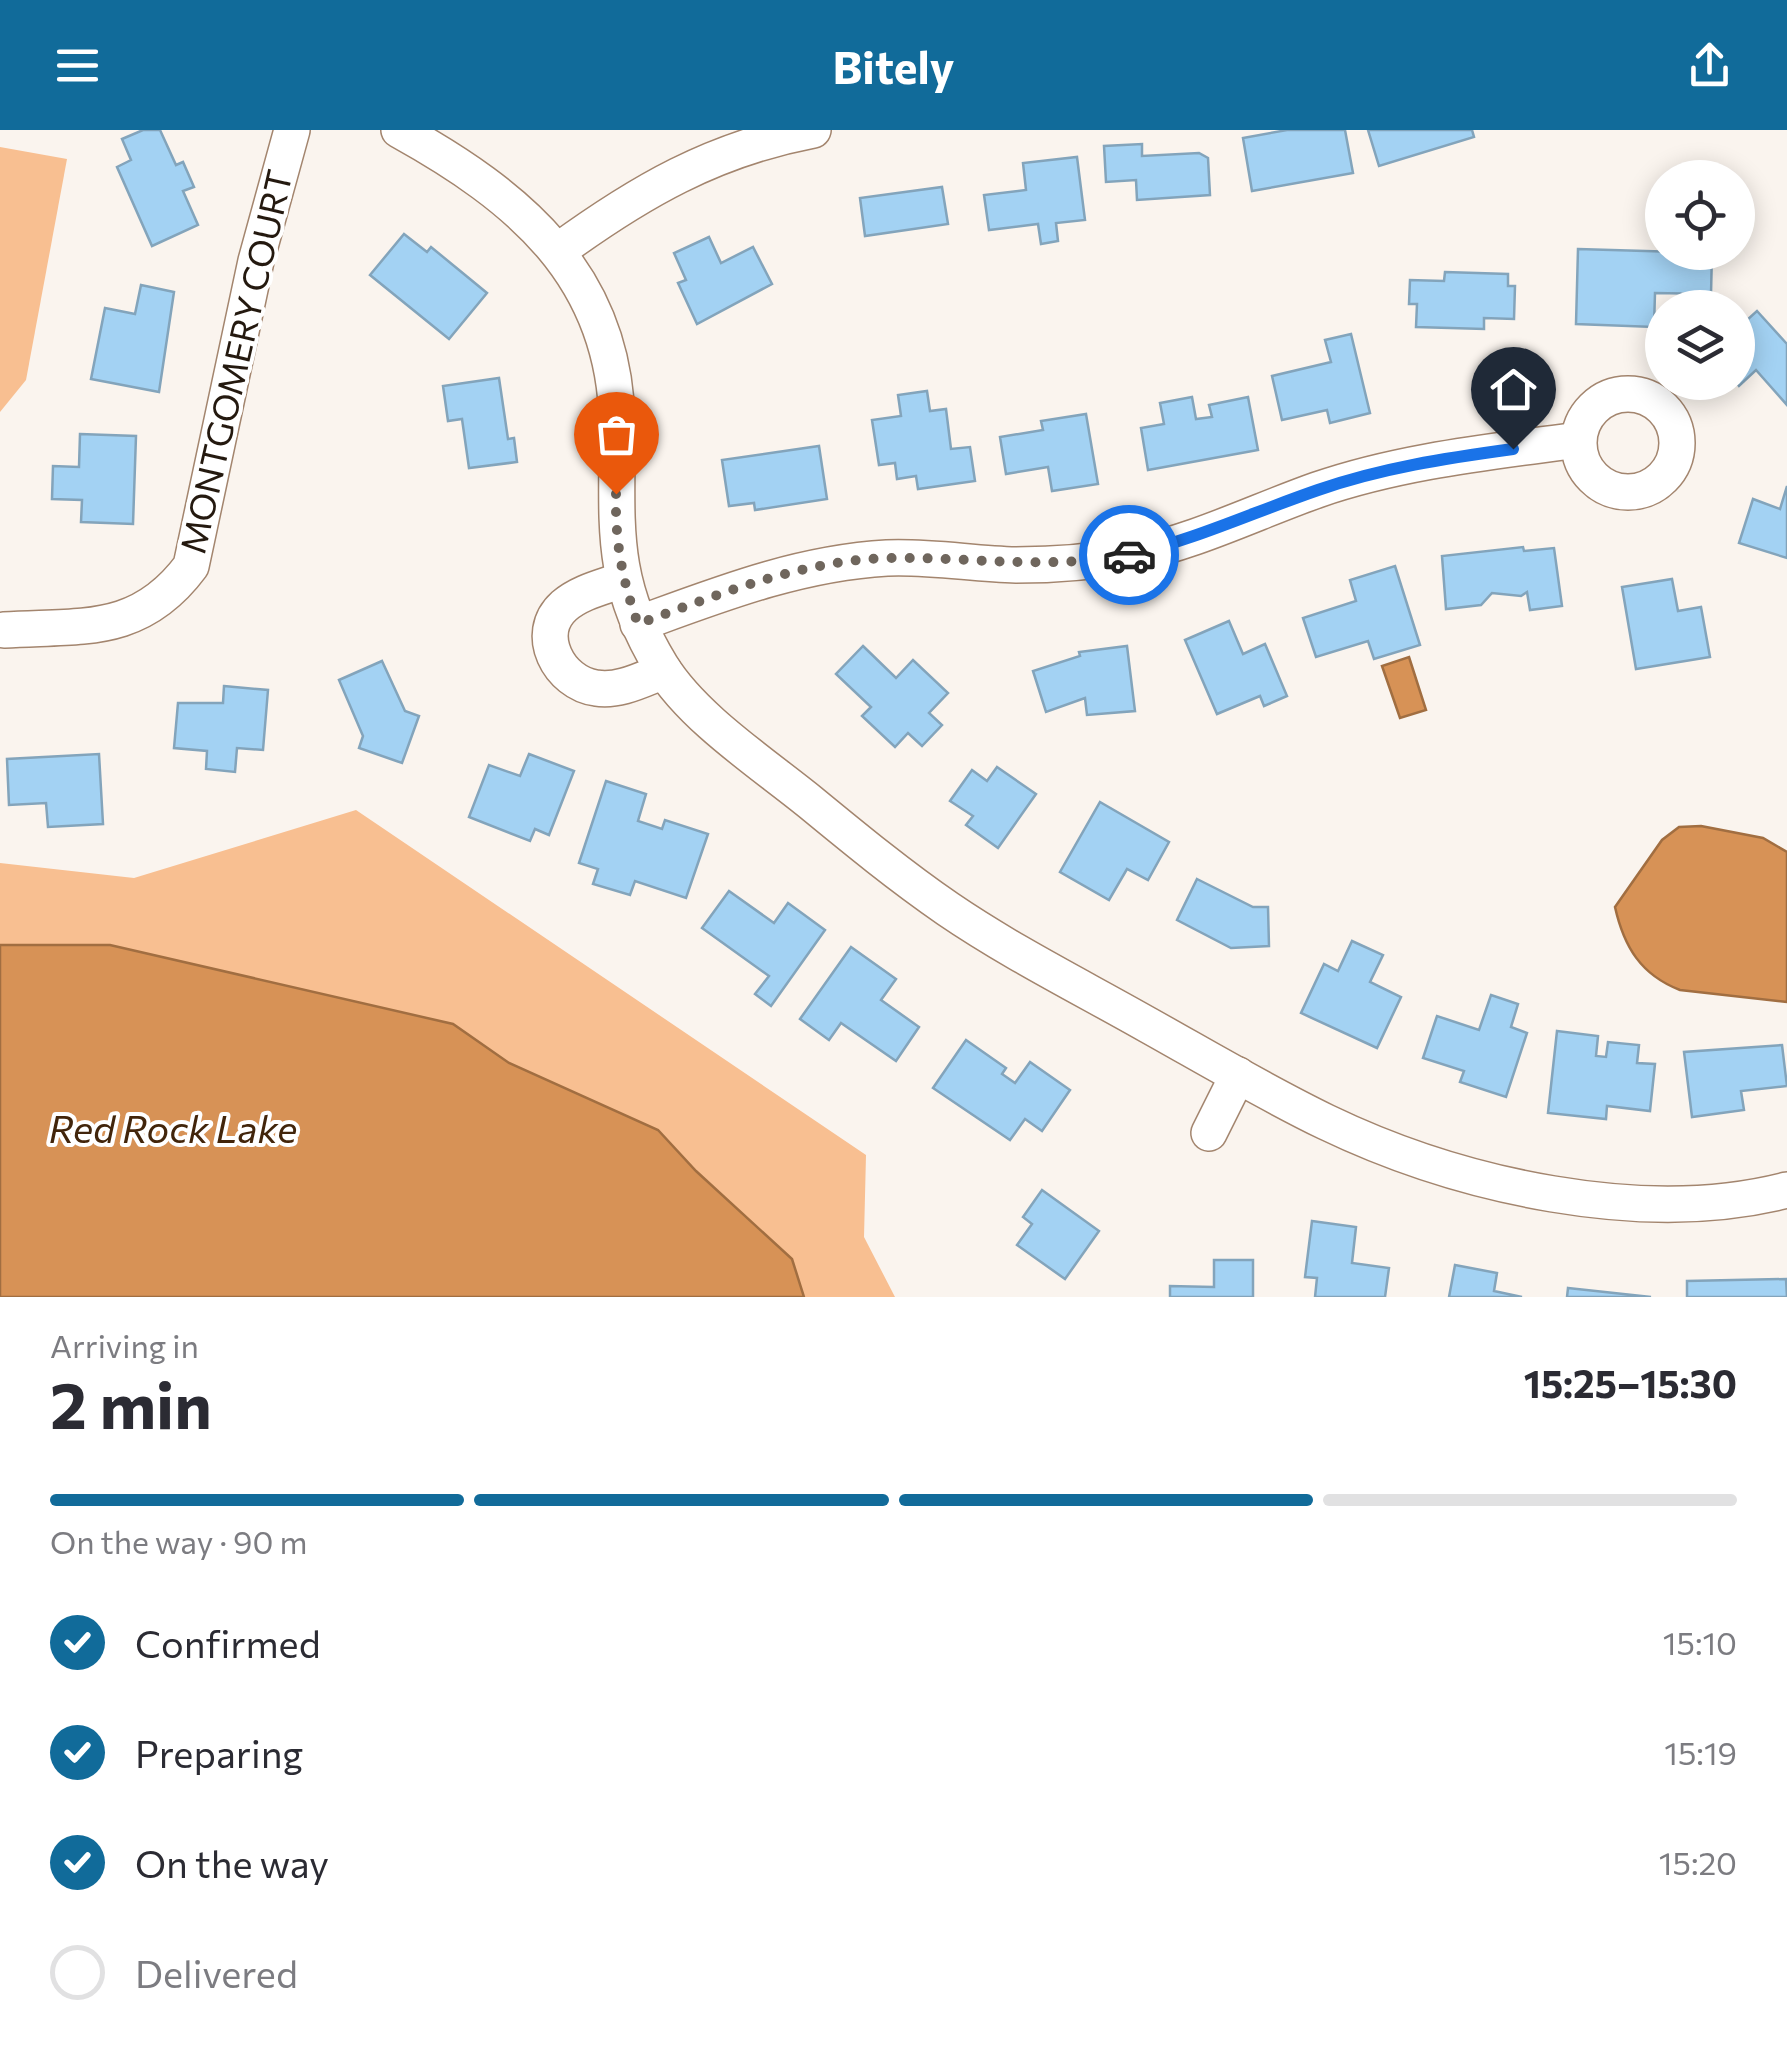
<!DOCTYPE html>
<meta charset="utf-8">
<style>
:root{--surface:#fff;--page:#f7f7f7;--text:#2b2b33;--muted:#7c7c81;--line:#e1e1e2;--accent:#116b9a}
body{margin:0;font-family:Commissioner,sans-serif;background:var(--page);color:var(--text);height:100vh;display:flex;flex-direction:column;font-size:38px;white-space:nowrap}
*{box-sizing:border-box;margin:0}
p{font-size:32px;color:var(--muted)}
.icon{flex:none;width:55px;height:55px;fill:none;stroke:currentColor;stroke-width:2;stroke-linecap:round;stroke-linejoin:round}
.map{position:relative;height:1167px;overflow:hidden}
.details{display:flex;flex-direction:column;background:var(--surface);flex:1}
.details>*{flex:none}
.fabs{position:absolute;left:1645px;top:30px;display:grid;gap:20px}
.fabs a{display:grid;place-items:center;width:110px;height:110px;border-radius:50%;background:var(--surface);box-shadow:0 5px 25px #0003;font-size:50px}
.pin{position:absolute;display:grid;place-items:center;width:85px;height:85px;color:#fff;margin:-102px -42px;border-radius:50% 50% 50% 0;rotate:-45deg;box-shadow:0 0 10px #0007}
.pin .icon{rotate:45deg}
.courier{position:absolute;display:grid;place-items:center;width:100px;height:100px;margin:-50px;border:8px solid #1a73e8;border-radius:50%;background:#fff;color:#222;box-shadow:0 2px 12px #0007}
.summary em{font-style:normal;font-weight:700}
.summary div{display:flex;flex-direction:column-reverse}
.summary{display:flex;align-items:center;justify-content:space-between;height:170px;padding:0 50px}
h1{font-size:65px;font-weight:700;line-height:75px}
.bar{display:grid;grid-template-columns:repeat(4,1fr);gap:15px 10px;align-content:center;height:120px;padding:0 50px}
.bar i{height:12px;border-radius:8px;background:var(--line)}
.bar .current{background:var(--accent)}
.bar p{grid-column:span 4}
ol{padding:0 50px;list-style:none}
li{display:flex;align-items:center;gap:30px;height:110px}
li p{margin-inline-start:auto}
li .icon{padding:10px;border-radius:50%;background:var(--accent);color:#fff;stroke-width:4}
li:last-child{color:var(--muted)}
li i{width:55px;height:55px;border:5px solid var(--line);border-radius:50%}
header{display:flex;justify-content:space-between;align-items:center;height:130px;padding:0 50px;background:var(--accent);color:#fff;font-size:45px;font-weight:700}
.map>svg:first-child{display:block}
</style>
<header><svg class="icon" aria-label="menu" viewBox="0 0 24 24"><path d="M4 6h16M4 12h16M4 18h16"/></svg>Bitely<svg class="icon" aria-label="share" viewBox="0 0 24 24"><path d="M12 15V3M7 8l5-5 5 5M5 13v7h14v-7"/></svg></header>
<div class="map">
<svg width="1787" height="1167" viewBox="0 0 1787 1167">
<rect width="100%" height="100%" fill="#faf4ee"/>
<g fill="#f8bf91">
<path d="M0,17L67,29L26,250L0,282Z"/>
<path d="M356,680L866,1025L864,1107L895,1167H804L792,1129L696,1041L658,1000L509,933L453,894L110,815H0V733L134,748Z"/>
</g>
<g fill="#d79256" stroke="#a16e41" stroke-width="2.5">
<path d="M1409,527L1426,580L1400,588L1382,536Z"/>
<path d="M1701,696L1763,708L1787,722V872L1680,860C1641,845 1624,817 1615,777L1662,710L1679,697Z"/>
<path d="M0,815H110L453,894L509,933L658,1000L696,1041L792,1129L804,1167H0Z"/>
</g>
<g fill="#a3d2f3" stroke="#83a4bb" stroke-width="2.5">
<path d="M143,0H160L176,35L183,32L194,57L183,61L198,95L152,116L117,37L131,30L122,9Z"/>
<path d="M1287,0H1345L1353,43L1252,61L1243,8Z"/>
<path d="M1368,0H1472L1474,7L1379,36Z"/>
<path d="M1142,14V26L1199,23L1208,28L1210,65L1137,70L1136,50L1106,52L1104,16Z"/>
<path d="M1077,27L1085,90L1056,93L1058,111L1041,114L1038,94L989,100L984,65L1026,60L1023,33Z"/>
<path d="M942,57L948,94L865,106L860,68Z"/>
<path d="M404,104L427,122L431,117L487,163L449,209L370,145Z"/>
<path d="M709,107L721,133L753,117L772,154L697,194L678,153L686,150L674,123Z"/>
<path d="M1578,119L1712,123L1711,164L1655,163L1654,197L1576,194Z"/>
<path d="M1445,142L1508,144V156H1515L1514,189L1484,188V199L1416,197L1417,174H1409L1410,150L1444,151Z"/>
<path d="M141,155L174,162L159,262L91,249L105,178L135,184Z"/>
<path d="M1757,181L1787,214V275L1756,240L1739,256L1736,252L1738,198Z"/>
<path d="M1351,204L1370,283L1330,293L1327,280L1282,290L1272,246L1331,232L1325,210Z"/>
<path d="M499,248L508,309L514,308L517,332L469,338L462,289L448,291L443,256Z"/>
<path d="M927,261L930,281L946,279L951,319L970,317L975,351L918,359L916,346L897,349L895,333L879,335L872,290L901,286L898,265Z"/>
<path d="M1192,267L1196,289L1212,287L1209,275L1248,267L1258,320L1148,340L1141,298L1164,294L1160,273Z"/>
<path d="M1086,284L1098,354L1052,361L1048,337L1006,344L1000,307L1043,300L1041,291Z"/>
<path d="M80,304L136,306L133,394L81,392L82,370L52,369L53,336L79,337Z"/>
<path d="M819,316L827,369L755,380L754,373L729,376L722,330Z"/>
<path d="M1787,356V428L1739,413L1753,369L1780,379Z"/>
<path d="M1523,417L1524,421L1554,418L1562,476L1530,480L1527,462L1521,466L1492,463L1481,475L1446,479L1442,426Z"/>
<path d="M1395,436L1420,515L1374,529L1368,511L1316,527L1303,488L1356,471L1350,450Z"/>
<path d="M1672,449L1678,481L1701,477L1710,527L1636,539L1622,457Z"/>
<path d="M1229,491L1243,524L1265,514L1287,566L1264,576L1260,566L1217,584L1185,510Z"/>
<path d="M863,516L896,548L913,530L948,563L929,583L942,595L922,616L908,603L895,617L862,586L871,577L836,544Z"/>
<path d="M1127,516L1135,581L1087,585L1085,568L1046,582L1033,541L1080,526L1079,522Z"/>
<path d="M382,531L405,581L419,586L402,633L359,618L363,606L339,550Z"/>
<path d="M224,556L268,560L263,620L237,618L235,642L206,639L207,621L174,618L178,573H223Z"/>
<path d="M99,624L103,694L48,697L46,673L9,675L7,629Z"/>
<path d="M529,624L574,641L549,705L535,699L530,711L469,687L489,635L520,646Z"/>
<path d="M997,637L1036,664L998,718L966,695L973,686L950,671L972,640L987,651Z"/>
<path d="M606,651L646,664L638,691L662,699L665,690L708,704L686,768L635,751L630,765L593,754L598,739L579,733Z"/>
<path d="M1100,672L1169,712L1148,750L1127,739L1109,770L1060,742Z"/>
<path d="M1197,749L1253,777H1268L1269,816L1231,818L1177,790Z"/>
<path d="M729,761L774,793L788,773L825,800L771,876L755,864L769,846L702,798Z"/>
<path d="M1352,811L1383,825L1370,852L1401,867L1377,918L1301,883L1324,834L1338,841Z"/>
<path d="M851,817L896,849L881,870L919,897L896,931L841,893L829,910L800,889Z"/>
<path d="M1491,865L1518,874L1511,897L1527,903L1506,967L1460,952L1464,941L1423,928L1437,886L1479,900Z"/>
<path d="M1557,901L1598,906L1596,926L1606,927L1608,912L1639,915L1637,933L1655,934L1650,981L1607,976L1606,989L1548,983Z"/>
<path d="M966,910L1006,938L1002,944L1015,953L1030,932L1070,960L1042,1001L1025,989L1010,1010L933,958Z"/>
<path d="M1782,915L1787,956L1741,961L1744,980L1692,987L1684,922Z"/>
<path d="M1042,1060L1099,1101L1065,1149L1017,1115L1032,1094L1023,1087Z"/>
<path d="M1312,1091L1356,1097L1352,1133L1389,1138L1385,1167H1315L1317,1148L1305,1147Z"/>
<path d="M1214,1130H1253V1167H1170V1156L1214,1157Z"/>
<path d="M1455,1135L1497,1143L1494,1161L1522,1167H1449Z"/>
<path d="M1786,1149L1787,1167H1687V1151Z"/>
<path d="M1568,1158L1651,1167H1567Z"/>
</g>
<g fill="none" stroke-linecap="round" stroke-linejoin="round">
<g stroke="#a3856e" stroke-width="38">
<g id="street">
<path d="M399,0C518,66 615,145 617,293C618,390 607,448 661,536C693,588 762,633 810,672C855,709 900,746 948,779C1011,822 1081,857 1148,895C1207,928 1266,963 1326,992C1459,1056 1643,1097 1787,1060"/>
<path d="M558,121C639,62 713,19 813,0"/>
<circle cx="1628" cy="313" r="49"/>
<path d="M622,450C603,457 580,462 564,476C533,504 559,553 596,558C619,562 643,549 664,541"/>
<path d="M638,494C720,464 799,433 887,428C930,426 973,434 1016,435C1055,435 1093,432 1130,425C1195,412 1255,382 1317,360C1401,331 1490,322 1578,310"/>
<path d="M4,500C82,495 139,506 191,436L256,131L292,0"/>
<path d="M1209,1003L1238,945"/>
</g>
</g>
<use href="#street" stroke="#fff" stroke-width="35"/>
</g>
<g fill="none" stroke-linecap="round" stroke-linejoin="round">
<path stroke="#6f665d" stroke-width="10" stroke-dasharray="0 18" d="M616,364C615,411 622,450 638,494C720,464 802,430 890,428C975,427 1042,440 1129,425"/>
<path stroke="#1a73e8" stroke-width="12" d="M1129,425C1194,410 1254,382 1318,360C1381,338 1447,328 1513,319"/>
</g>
<g text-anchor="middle" stroke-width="8" stroke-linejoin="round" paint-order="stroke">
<g font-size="35" fill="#24190f" stroke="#fff">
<text transform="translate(237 232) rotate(-77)" y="12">MONTGOMERY COURT</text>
</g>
<g font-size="38" font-style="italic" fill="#42250b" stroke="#fff">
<text x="173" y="1013">Red Rock Lake</text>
</g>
</g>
</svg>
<div class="fabs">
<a><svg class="icon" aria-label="locate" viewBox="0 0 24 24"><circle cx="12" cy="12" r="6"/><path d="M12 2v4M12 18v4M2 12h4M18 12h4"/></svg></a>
<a><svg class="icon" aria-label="layers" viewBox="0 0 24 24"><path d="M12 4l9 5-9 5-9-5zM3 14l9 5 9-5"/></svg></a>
</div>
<div class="pin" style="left:616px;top:364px;background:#ea580c"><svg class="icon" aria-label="bag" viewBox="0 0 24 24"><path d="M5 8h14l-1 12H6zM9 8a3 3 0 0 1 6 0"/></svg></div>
<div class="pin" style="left:1513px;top:319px;background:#1f2937"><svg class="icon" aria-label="home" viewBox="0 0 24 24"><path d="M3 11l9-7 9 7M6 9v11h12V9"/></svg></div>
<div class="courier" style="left:1129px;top:425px"><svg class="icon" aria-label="car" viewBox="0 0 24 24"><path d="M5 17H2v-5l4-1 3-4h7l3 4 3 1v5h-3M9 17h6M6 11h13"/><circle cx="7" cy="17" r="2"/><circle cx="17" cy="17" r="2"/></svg></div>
</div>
<section class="details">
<div class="summary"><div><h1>2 min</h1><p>Arriving in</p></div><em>15:25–15:30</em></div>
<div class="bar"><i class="current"></i><i class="current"></i><i class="current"></i><i></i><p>On the way · 90 m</p></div>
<ol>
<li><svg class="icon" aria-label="check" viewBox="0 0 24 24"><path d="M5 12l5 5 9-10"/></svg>Confirmed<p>15:10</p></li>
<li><svg class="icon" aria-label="check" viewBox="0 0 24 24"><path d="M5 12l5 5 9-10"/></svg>Preparing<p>15:19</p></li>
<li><svg class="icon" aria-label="check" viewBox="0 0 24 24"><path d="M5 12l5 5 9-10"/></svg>On the way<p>15:20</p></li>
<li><i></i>Delivered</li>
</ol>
</section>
